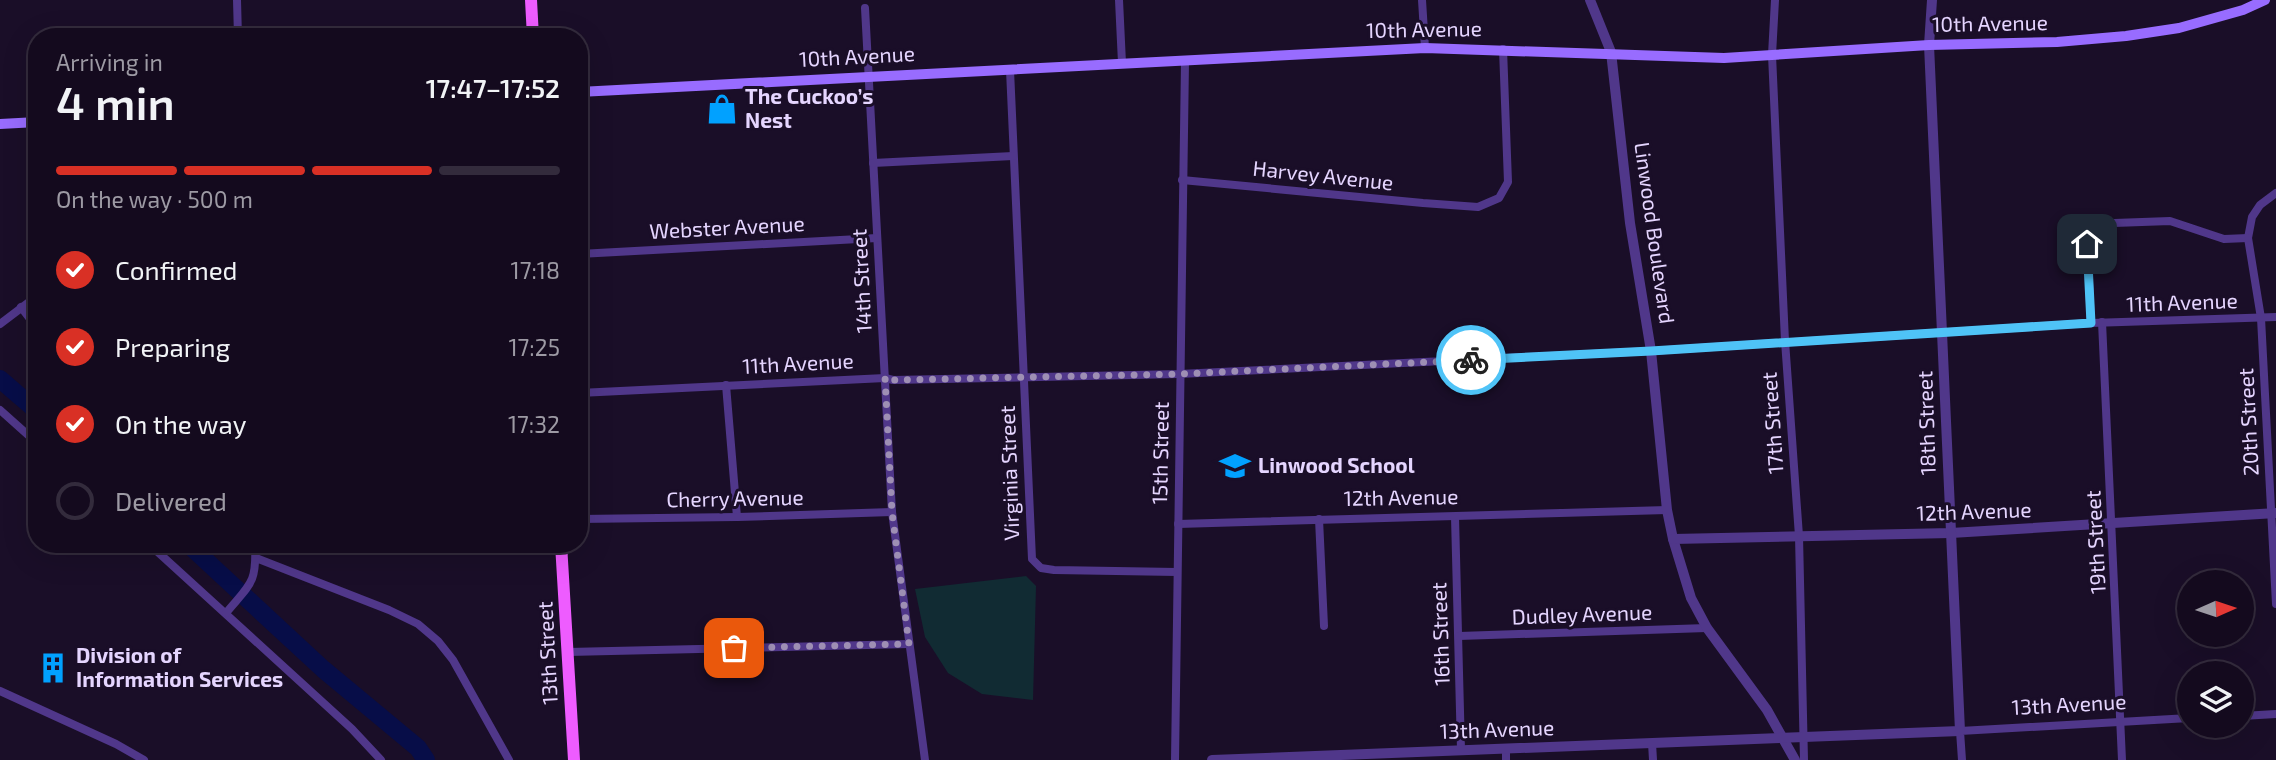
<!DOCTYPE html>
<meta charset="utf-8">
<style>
:root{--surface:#140a1e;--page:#21182b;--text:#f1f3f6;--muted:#9d9aa4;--line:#332b3c;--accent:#d93025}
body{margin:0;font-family:"Exo 2",sans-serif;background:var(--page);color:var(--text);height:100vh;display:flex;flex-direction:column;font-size:26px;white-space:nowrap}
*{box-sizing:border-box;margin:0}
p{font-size:23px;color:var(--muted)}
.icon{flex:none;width:38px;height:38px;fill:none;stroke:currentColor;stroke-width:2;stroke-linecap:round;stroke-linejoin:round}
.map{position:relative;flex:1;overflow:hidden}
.panel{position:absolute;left:28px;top:28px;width:560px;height:525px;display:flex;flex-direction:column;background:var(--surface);border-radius:28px;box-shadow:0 7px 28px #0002,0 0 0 2px var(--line)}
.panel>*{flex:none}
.needle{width:46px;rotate:87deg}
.tools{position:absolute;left:2177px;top:570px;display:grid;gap:14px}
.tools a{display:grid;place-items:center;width:77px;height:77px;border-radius:50%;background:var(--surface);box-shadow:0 7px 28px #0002,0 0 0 2px var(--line);font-size:35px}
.pin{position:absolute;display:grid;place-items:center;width:60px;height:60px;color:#fff;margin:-30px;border-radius:14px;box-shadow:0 4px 10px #0006}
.courier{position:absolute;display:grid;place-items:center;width:70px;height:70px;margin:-35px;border:5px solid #4fc3f7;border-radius:50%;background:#fff;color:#222;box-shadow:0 2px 9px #0007}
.overview em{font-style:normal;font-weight:600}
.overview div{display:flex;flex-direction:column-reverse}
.overview{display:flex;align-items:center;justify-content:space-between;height:119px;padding:0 28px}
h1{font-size:46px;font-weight:600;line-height:52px}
.bar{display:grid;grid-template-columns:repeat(4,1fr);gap:10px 7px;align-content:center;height:84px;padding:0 28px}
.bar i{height:9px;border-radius:5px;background:var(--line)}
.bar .active{background:var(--accent)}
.bar p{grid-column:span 4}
ol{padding:0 28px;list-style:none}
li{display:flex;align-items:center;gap:21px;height:77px}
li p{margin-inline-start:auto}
li .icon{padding:7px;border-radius:50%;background:var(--accent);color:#fff;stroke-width:4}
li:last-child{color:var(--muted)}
li i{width:38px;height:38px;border:4px solid var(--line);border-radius:50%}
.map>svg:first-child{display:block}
</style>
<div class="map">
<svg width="2276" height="760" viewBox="0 0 2276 760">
<rect width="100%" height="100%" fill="#1a0e28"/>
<path fill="#112b33" d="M1026,576L1036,586L1033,700L982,694L948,673L925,637L915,589Z"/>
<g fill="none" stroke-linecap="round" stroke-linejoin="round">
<g stroke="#070d48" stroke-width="18">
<path d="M0,379L37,411"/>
<path d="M188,544L323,669L418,748L426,760"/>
</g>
<g stroke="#50378a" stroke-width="8">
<path d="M237,0L238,37"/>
<path d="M1119,0L1122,63"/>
<path d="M1422,0L1425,48"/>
<path d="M1775,0L1772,55L1785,341L1799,536L1804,760"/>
<path d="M865,8L892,512L925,760"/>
<path d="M1010,70L1032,559L1041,568L1054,570L1177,572"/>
<path d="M873,163L1013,156"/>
<path d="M1182,180L1423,203L1478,207L1499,198L1508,182L1503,49"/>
<path d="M2276,193L2260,205L2252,217L2248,238L2261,318L2276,604"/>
<path d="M579,254L877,238"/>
<path d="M21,307L37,328"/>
<path d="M2102,322L2122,760"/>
<path d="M2091,323L2086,224L2170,221L2224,239L2248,238"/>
<path d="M0,324L37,296"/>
<path d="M726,385L737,517"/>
<path d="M579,393L885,378L893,380L1179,374L1651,351L2091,323L2276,317"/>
<path d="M0,410L37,443"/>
<path d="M1455,517L1461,750"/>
<path d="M579,519L737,517L892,512"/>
<path d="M1319,519L1324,626"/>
<path d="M1178,524L1667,510"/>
<path d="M149,544L352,729L381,760"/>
<path d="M256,558L389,610L418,624L438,641L453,660L509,760"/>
<path d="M226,613C250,584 257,584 255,544"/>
<path d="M1459,636L1707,628"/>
<path d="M568,652L909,644"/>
<path d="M0,691L116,744L144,760"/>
<path d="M2242,716L2276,714"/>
<path d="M1652,743L1653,760"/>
<path d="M1506,749V760"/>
<path d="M1175,760L1185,62"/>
<path d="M1962,760L1960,731L2189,718"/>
</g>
<g stroke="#50378a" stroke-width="10">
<path d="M1590,0L1611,52L1630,223L1651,351L1667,510L1673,539L1691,598L1707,628L1767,710L1795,760"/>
<path d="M1673,539L1951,533L2276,513"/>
<path d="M1212,760L1960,731L1929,45L1932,0"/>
</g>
<g stroke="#986cff" stroke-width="10">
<path d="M579,92L1425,48L1724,58L1929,45L2057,42L2126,36L2179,28L2243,10L2265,0"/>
<path d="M0,124L37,122"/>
</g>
<g stroke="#ee5cff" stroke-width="12">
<path d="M531,0L533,37"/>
<path d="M561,544L574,760"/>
</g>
</g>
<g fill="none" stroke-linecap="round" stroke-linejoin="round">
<path stroke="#9e8fb4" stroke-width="7" stroke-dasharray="0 12.6" d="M734,648L909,644L892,512L885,377L893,380L1179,374L1471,360"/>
<path stroke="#4fc3f7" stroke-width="9" d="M1471,360L1651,351L2091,323L2087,244"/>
</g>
<defs>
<g id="shop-bare" transform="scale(2.415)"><path d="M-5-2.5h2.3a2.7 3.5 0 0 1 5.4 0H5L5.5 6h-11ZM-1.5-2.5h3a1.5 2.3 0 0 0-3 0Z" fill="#01a1ff" stroke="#1a0e28" stroke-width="2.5" paint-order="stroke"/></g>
<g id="school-bare" transform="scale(2.415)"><path d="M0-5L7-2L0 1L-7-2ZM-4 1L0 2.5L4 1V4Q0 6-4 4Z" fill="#01a1ff" stroke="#1a0e28" stroke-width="2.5" paint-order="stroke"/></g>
<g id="building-bare" transform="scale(2.415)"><path d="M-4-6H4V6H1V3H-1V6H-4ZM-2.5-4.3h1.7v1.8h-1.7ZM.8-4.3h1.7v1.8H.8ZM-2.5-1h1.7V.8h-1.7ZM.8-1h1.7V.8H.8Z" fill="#01a1ff" stroke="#1a0e28" stroke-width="2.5" paint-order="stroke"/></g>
</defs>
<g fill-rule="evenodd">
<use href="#shop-bare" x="722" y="109"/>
<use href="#school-bare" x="1235" y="466"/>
<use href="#building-bare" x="53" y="668"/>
</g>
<g text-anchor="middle" stroke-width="6" stroke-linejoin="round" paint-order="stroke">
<g font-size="21" fill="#e5d5ff" stroke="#1a0e28">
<text transform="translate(1990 24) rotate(-1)" y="7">10th Avenue</text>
<text transform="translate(1424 30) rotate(-1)" y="7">10th Avenue</text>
<text transform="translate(857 57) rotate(-3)" y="7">10th Avenue</text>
<text transform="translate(1323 176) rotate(6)" y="7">Harvey Avenue</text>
<text transform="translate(727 228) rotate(-3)" y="7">Webster Avenue</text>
<text transform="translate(1654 233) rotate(82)" y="7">Linwood Boulevard</text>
<text transform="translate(862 281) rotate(-93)" y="7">14th Street</text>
<text transform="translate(2182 303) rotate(-2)" y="7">11th Avenue</text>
<text transform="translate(798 364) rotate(-3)" y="7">11th Avenue</text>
<text transform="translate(2249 422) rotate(-93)" y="7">20th Street</text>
<text transform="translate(1773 423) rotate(-94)" y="7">17th Street</text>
<text transform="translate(1927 423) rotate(-92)" y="7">18th Street</text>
<text transform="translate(1161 453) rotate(-89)" y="7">15th Street</text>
<text transform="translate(1010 473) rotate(-92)" y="7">Virginia Street</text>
<text transform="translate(1401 498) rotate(-1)" y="7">12th Avenue</text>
<text transform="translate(735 499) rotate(-1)" y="7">Cherry Avenue</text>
<text transform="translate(1974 512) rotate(-2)" y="7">12th Avenue</text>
<text transform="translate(2096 542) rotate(-93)" y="7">19th Street</text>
<text transform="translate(1582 615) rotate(-2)" y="7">Dudley Avenue</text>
<text transform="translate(1441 634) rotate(-92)" y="7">16th Street</text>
<text transform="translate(548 653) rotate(-93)" y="7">13th Street</text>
<text transform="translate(2069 705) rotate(-3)" y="7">13th Avenue</text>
<text transform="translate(1497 730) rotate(-2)" y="7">13th Avenue</text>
</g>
<g font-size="21" font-weight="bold" fill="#e5d5ff" stroke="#1a0e28" text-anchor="start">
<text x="745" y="104">The Cuckoo’s<tspan x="745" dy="24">Nest</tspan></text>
<text x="1258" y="473">Linwood School</text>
<text x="76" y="663">Division of<tspan x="76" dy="24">Information Services</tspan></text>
</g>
</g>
</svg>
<div class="tools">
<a><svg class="needle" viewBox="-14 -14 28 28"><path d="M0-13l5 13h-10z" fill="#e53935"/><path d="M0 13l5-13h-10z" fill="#9d9aa4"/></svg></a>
<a><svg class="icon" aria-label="layers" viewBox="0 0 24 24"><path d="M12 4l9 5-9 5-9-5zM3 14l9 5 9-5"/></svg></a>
</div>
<div class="pin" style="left:734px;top:648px;background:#ea580c"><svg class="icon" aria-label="bag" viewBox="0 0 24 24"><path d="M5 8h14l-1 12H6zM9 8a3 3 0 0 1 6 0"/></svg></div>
<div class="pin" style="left:2087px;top:244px;background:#1f2937"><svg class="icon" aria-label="home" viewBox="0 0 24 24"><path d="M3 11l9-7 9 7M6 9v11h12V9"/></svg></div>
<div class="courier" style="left:1471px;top:360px"><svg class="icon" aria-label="bike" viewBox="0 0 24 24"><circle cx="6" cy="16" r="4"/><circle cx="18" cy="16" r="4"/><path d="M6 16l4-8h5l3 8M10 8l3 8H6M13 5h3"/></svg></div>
<section class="panel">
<div class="overview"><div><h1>4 min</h1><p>Arriving in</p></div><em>17:47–17:52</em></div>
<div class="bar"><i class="active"></i><i class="active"></i><i class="active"></i><i></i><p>On the way · 500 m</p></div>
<ol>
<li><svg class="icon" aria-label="check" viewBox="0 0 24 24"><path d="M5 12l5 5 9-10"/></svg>Confirmed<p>17:18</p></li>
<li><svg class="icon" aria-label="check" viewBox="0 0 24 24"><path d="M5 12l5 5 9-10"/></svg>Preparing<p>17:25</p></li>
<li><svg class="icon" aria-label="check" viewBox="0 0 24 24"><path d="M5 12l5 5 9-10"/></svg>On the way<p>17:32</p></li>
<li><i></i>Delivered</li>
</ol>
</section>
</div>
